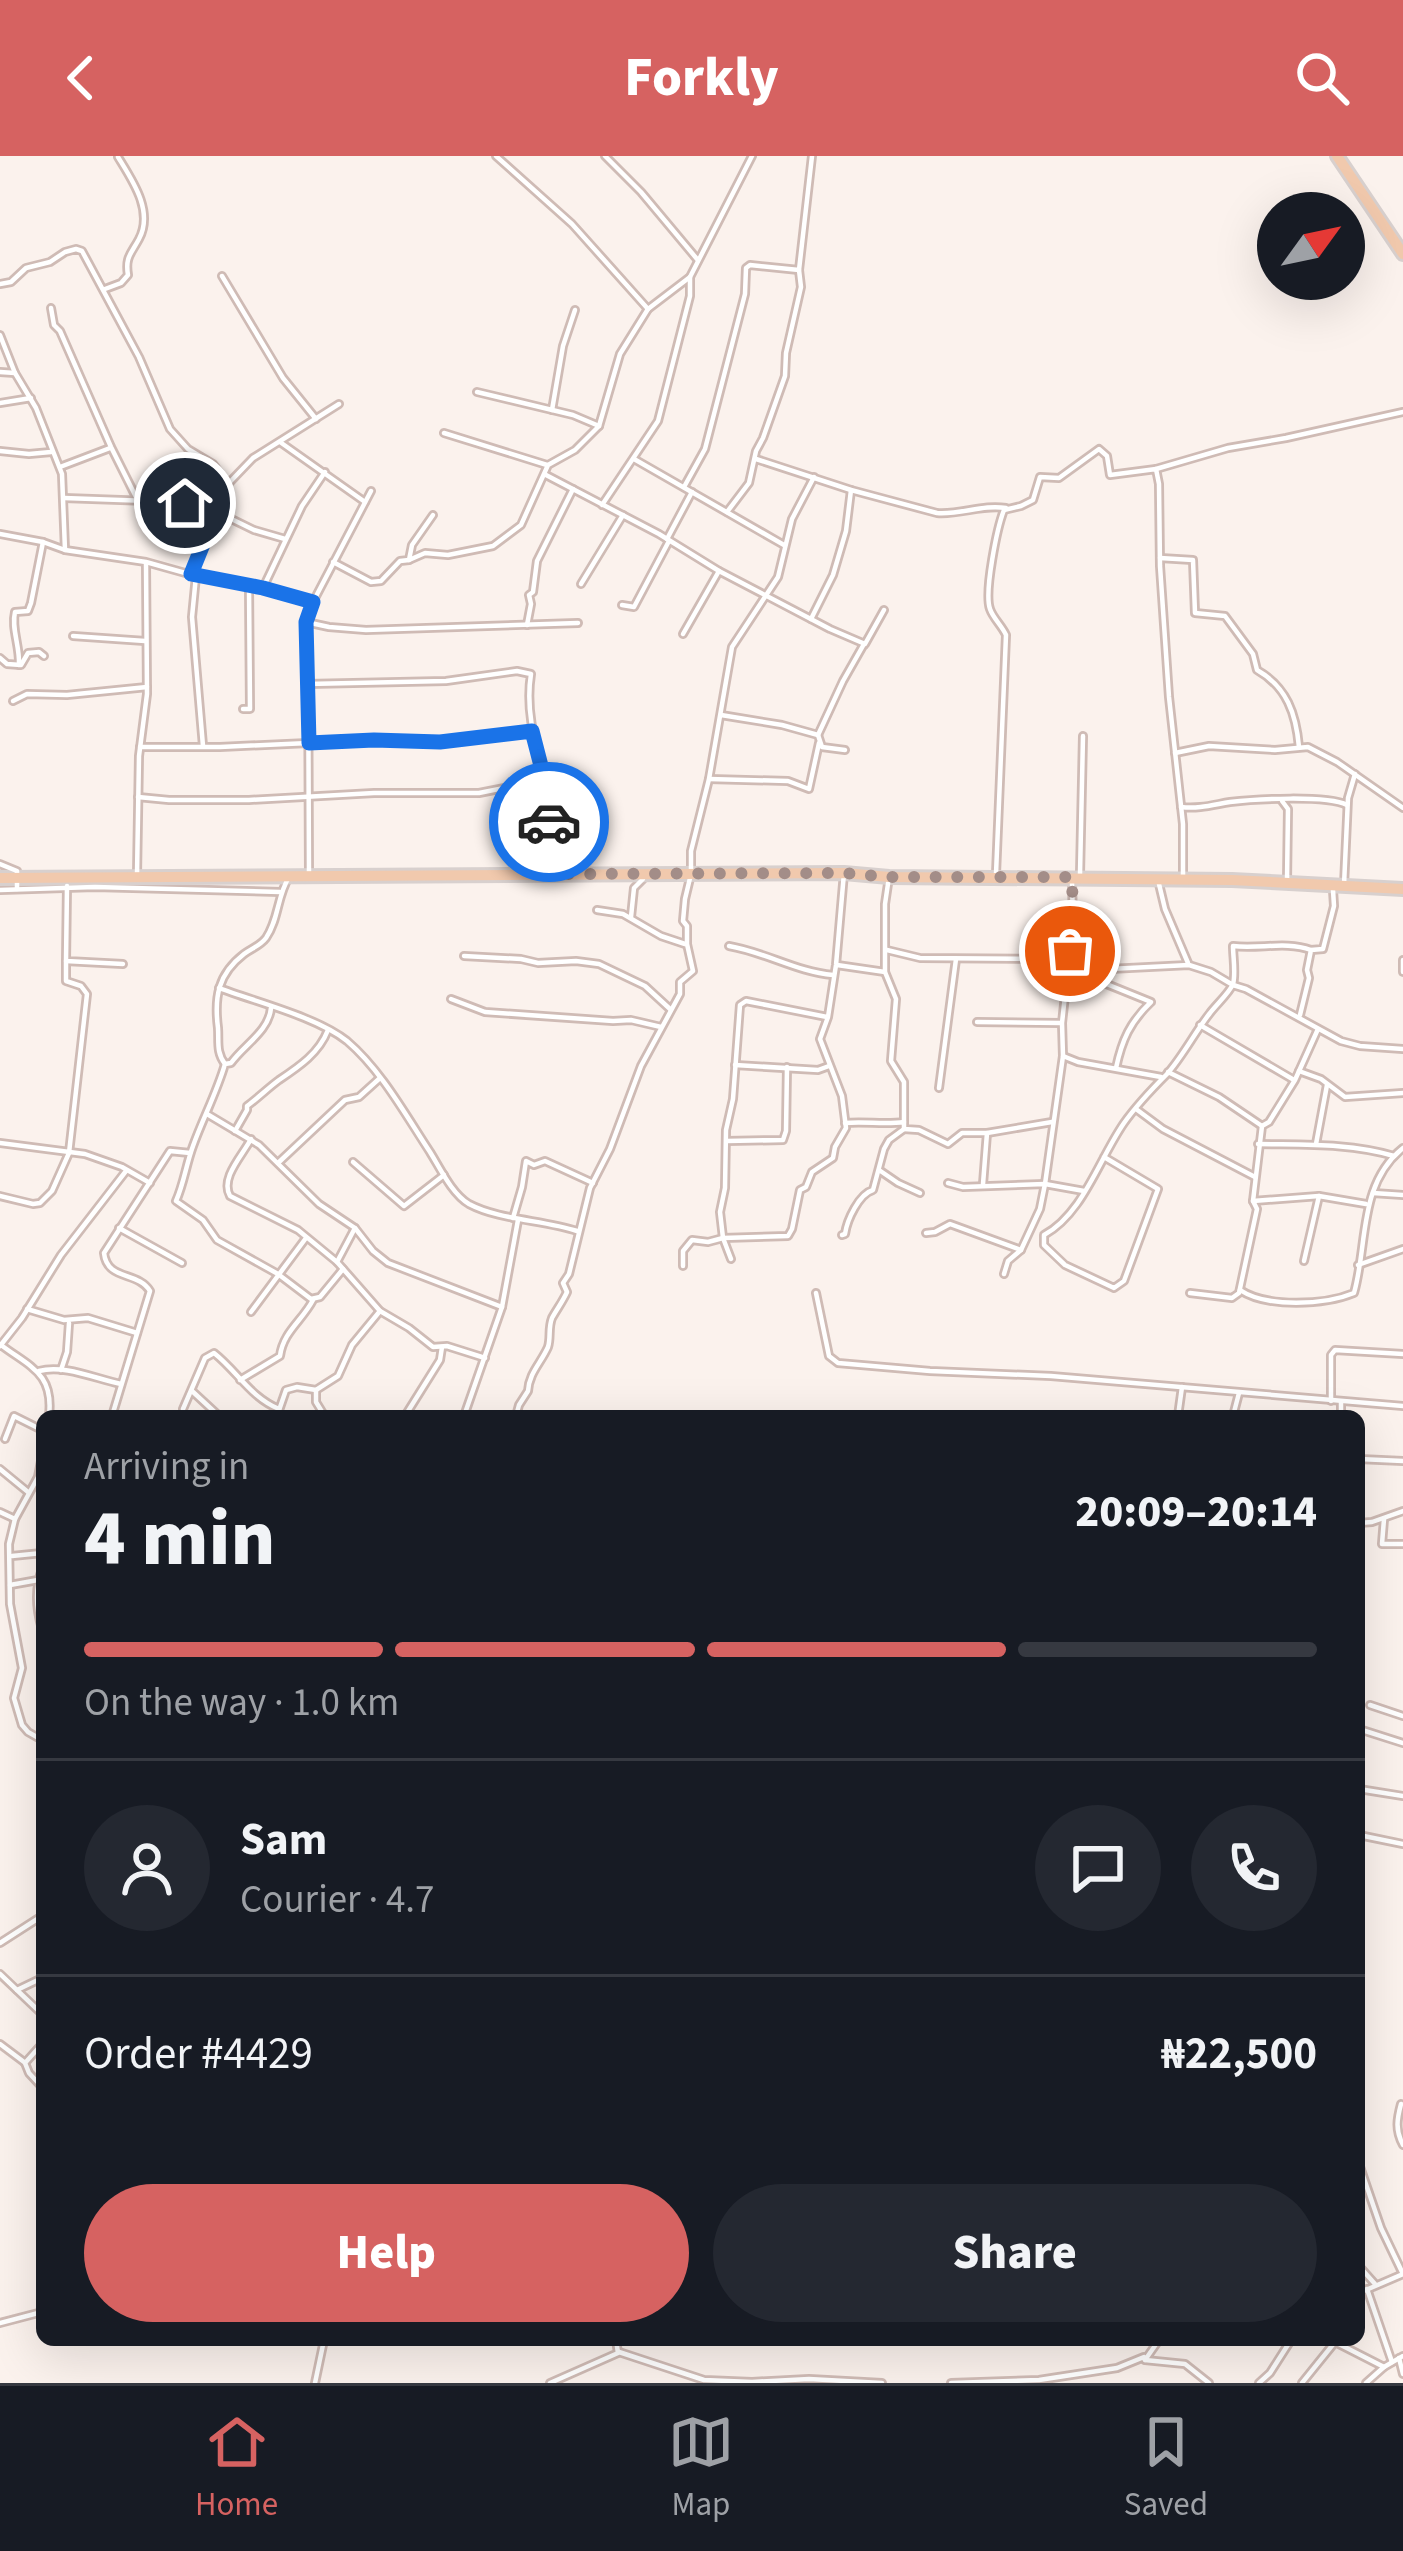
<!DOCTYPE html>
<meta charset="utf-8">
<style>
:root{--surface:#171b24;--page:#242831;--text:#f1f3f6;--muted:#9ea1a6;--line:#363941;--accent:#d66261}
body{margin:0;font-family:"Source Sans 3",sans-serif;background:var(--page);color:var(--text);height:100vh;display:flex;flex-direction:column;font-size:45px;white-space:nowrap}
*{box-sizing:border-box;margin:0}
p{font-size:39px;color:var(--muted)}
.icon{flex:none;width:66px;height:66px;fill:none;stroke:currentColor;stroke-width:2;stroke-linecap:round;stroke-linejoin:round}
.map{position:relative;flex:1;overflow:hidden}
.details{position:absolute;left:36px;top:1254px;width:1329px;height:936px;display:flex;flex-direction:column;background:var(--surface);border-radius:18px;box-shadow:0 12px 48px #0002}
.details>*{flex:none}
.needle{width:78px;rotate:57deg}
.controls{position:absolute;left:1257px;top:36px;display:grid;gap:24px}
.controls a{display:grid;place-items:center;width:108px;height:108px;border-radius:50%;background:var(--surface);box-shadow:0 12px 48px #0002;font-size:60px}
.pin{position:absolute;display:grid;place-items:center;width:102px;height:102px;color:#fff;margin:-51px;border:6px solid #fff;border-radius:50%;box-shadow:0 3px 12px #0007}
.courier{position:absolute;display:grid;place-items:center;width:120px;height:120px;margin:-60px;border:9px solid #1a73e8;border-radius:50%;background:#fff;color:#222;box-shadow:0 3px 15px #0007}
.summary em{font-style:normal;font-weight:800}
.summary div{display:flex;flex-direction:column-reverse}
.summary{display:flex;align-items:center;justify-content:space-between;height:204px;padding:0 48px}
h1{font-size:78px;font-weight:800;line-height:90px}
.bar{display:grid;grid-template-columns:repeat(4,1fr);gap:18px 12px;align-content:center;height:144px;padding:0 48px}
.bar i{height:15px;border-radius:9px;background:var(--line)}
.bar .current{background:var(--accent)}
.bar p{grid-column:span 4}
.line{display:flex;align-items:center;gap:30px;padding:0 48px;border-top:3px solid var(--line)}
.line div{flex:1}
.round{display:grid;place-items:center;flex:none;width:126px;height:126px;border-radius:63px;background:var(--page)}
.button{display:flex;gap:24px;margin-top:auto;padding:24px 48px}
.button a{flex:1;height:138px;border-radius:72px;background:var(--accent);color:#fff;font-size:48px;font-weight:800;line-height:138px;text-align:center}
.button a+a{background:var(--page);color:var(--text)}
header{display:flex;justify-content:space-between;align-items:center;height:156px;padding:0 48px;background:var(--accent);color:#fff;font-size:54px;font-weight:800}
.menu{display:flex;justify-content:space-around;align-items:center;height:168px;border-top:3px solid var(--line);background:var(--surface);font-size:33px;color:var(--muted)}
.menu a{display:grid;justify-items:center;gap:6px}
.menu .current{color:var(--accent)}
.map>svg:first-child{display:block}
</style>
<header><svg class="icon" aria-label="back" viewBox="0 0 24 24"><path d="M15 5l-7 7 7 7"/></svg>Forkly<svg class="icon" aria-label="search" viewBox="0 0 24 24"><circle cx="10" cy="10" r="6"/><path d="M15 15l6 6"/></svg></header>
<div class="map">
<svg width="1403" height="2227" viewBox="0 0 1403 2227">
<rect width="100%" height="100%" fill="#fbf2ed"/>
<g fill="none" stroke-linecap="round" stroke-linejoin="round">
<g stroke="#cfbbb5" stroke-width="10">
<g id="minor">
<path d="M496,0L572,68L648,153"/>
<path d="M605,0L641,36L697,103"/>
<path d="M222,120L283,222L316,263"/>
<path d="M0,128L11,126L26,112L50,106L65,96L76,93L82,95L139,201L170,273L188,293L213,308L228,328"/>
<path d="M105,133L121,127L128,119C125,101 131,98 139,83C154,55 132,24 118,1"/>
<path d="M51,152L54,169L60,175L111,291L138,345"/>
<path d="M0,179L15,217L36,252L62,318L65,394"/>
<path d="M0,216L15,217"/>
<path d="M477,236L573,259L599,270"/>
<path d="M0,247L31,242"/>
<path d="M552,254L563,190L575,154"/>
<path d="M444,277L547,309"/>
<path d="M280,286L365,346"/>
<path d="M0,295L29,298L51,296"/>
<path d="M634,303L784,389"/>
<path d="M756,303L851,334L937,357C960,359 983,348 1006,352"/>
<path d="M60,311L110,292"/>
<path d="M1156,313L1228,292L1286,282L1403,256"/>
<path d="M546,319L659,378L719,415L830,473L865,488L884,454"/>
<path d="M684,331L705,293L745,138L746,112L750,109L799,114"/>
<path d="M64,342L177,346L209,357"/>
<path d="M602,349L658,265L690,140V121"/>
<path d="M213,354L254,374L285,383"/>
<path d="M727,356L749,327L756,295L763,282L785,220L786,197L801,131L799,114L812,0"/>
<path d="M0,378L43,386L65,394L146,406L196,420L263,432L313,446"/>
<path d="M667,383L692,336"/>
<path d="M1160,402L1193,404L1195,457L1225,460L1253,498L1257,514C1287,531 1296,558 1299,591"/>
<path d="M409,404L425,397L448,399L493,390L521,369L548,309L575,294L599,270L620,198L648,153L690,121L752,0"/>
<path d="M333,406L371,426L381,425L400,405L409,404L412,389L433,359"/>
<path d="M191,418L208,377L209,357L228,328L253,302L339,248"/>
<path d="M196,420L192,461L203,590"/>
<path d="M581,428L623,359"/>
<path d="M263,432L302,350L325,316"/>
<path d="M622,449L634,451L669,385"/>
<path d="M811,463L833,419L846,375L851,334"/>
<path d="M306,466L329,471L366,474L578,467"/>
<path d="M527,469L531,448L529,439L533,436L537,405L573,333"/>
<path d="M683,478L719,415"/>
<path d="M73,480L145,485"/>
<path d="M0,502L7,508L21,509L28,497L39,496L44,500"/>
<path d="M19,509C20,490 11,472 15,456L28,455L31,447L43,386"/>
<path d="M307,528L446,525L517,515L531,518C523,568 545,611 553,660C543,678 552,700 557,718"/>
<path d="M13,545L27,538L67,539L147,531"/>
<path d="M243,553H250L249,430"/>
<path d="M721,559L782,569L818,579L822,591L845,594"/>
<path d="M818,579L843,525L864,488"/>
<path d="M140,591H220L374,584L440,586L532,576"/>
<path d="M1175,597L1209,590L1275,594L1308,591L1337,606L1403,652"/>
<path d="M709,623L788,625L809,633L819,587"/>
<path d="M138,641L169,644H249L374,637H479L544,624"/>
<path d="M1282,645L1288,653L1287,725"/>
<path d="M1181,651C1199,653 1212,649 1230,646C1255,643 1327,639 1347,649"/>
<path d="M0,708L17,715V733"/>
<path d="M996,718L1006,479C1002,470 993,462 990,453C984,436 997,372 1004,354L1021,350L1033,344L1040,321L1059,322L1099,293L1107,300L1110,319L1156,313L1159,328L1160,410L1169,541L1183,668V723"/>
<path d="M1080,718L1083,580"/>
<path d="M137,719L139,600L147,538L146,408"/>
<path d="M309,720L308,484L306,466L313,446L371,335"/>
<path d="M889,721L885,748V816L896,843L891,905L904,926V966"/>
<path d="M1159,728L1165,753L1188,807"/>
<path d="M1344,729L1348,642L1355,618"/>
<path d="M67,730L66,805L123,808"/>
<path d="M0,734L95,731L280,736"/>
<path d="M597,754L623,758L661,780L685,788"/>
<path d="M631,761L634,732L643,723"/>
<path d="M729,790C765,796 797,816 833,819"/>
<path d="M887,794L920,802L1066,803"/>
<path d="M464,800L521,803L538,807L576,805L599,808L645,830L670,853"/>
<path d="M1403,804V816"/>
<path d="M837,809L885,816"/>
<path d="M1067,812L1151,846C1130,866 1122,884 1116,912"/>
<path d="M1104,825L1109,813L1189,809L1211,816L1233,829L1246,833L1341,885L1360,890L1403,893"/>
<path d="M219,832C256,846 317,861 347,885C381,914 405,958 430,996C440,1012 452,1038 469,1048C499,1064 544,1064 577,1075"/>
<path d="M451,843L485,856L613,865L631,864L661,871"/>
<path d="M271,852C269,875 244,889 231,907L225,908C217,936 203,962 193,990C186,1009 184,1027 176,1045L203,1064L217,1084L278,1118L311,1143L320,1141L343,1113"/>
<path d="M1300,859L1309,822L1307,814L1311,794L1323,793L1334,750L1333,734"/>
<path d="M977,866L1061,867"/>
<path d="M1200,869L1294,924"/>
<path d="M1063,900L1078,906L1161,921"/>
<path d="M225,908C216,896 219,886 218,872C214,841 218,818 244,798C252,792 260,790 266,782C279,763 277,740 289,721"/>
<path d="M735,909L818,914L829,910"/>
<path d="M1299,915L1321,923L1345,941L1403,937"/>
<path d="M1168,916L1219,941L1262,970"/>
<path d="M939,932L956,803"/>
<path d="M1136,953L1163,973L1255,1021"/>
<path d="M207,958L259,989L319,1048L355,1072L373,1095L388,1107L502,1151"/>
<path d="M845,967C866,965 884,969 904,966V973L919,974L948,988L962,977H987L1052,966"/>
<path d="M235,975L247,954V950C258,942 268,932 279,924C300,910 319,897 328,874"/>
<path d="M251,983C242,1000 220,1022 230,1040L298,1074L337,1106L380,1155L409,1172L433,1191L447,1190L485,1202"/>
<path d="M727,985L783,984L786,975L787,911"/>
<path d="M0,987L85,998L122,1011L150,1027"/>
<path d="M1258,988C1304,989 1350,987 1394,1000"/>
<path d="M1316,988L1327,929"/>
<path d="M1104,1001L1158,1033L1124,1125L1114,1132L1065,1109L1044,1089V1079C1083,1058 1099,1003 1124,967C1136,950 1152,933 1167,918C1183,900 1195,876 1210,857C1216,849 1230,836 1233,828C1236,818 1233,801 1233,790C1260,793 1286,785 1311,794"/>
<path d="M353,1006L404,1050L444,1019"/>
<path d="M278,1007L345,944L359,941L380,922"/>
<path d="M879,1014L898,1027L920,1037"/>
<path d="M948,1027L963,1031L1045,1028L1084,1035"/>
<path d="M983,1028L987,977"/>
<path d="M1373,1037L1403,1039"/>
<path d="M0,1040L33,1048L40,1047L52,1035L69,997L87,838L81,830L66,825V805"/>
<path d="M1253,1045L1319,1040L1366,1048"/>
<path d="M513,1062L522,1031L526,1005L534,1009L545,1005L593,1027"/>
<path d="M119,1072L182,1107"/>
<path d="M926,1077L935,1076L950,1068L1021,1094"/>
<path d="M842,1079L845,1078C847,1064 859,1038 873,1034L884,993L889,984L904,973"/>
<path d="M731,1103L723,1082L720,1056L725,1032L726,974L733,943L740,849L746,845L827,861"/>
<path d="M1304,1105L1319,1040"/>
<path d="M337,1106L355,1072"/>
<path d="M1358,1109L1403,1093"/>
<path d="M683,1110V1095L692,1084L708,1086L723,1082L788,1080L792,1073L800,1034L806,1031L812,1016L833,1002L835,991L846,972L842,940L820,883L828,861L836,809L844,717"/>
<path d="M1004,1118L1008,1105L1021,1094L1040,1053L1045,1028L1063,900L1062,867L1073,766L1072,726"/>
<path d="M1240,1134C1267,1152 1325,1149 1354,1137C1368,1088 1358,1028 1403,992"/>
<path d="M816,1137L829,1200L838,1207L930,1215L1051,1220L1403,1250"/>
<path d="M1190,1137L1232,1142L1239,1137L1257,1053L1253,1045L1262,970L1269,966L1295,924L1318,873"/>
<path d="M27,1153L64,1164L88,1162L137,1177"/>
<path d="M251,1156L306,1082"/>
<path d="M1,1189C30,1211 54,1217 49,1260"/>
<path d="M0,1190L22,1162L61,1099L126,1015"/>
<path d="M61,1214L67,1196L69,1167"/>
<path d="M39,1215C64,1208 96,1223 121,1228"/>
<path d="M240,1224L280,1200C283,1176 302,1165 313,1144"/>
<path d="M316,1234V1246L324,1259L328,1260"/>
<path d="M192,1235L219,1260"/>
<path d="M1331,1245V1199L1335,1194L1403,1198"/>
<path d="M183,1253L205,1202L214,1197C237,1215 250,1241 279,1253"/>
<path d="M112,1260L150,1135C138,1115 107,1125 104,1097L170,995L190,997"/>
<path d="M277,1260L286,1234L297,1231L316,1234L338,1220L352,1189L380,1155"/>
<path d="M405,1260L440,1204L442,1191"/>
<path d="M464,1260L502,1151L518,1064"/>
<path d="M516,1260L519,1249L528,1235C529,1217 541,1207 548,1191C551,1182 548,1172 552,1162C557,1153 563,1145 567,1136L563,1127L569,1118L590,1032L610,993L641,910L680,838V826L693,815L687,788V770L683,765L685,743L691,718V695L709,623L732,491L778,421L792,363L814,321"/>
<path d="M1178,1260L1182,1231"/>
<path d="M1233,1260L1239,1237"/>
<path d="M1341,1260V1246"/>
<path d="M5,1283L14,1260L42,1274"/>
<path d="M42,1300L38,1321L15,1363L9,1388L10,1448L22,1512L14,1542L22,1569L28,1576L42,1584"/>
<path d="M1359,1303L1403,1305"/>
<path d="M0,1313L28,1336"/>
<path d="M0,1356L15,1363"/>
<path d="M1384,1363L1382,1388H1403"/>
<path d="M1359,1367L1372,1366L1403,1355"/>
<path d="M12,1400L42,1397"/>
<path d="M42,1413C35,1432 36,1453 42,1473"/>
<path d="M10,1429L38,1424"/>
<path d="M1370,1549L1403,1560"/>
<path d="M1359,1573L1403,1587"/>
<path d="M1359,1633L1403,1640"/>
<path d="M1359,1679L1403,1688"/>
<path d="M0,1787L42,1760"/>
<path d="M0,1818L42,1858"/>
<path d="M17,1834L42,1822"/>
<path d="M0,1888L24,1906"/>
<path d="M42,1888L25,1907L29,1917L42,1931"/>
<path d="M1401,1948C1397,1963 1395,1974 1403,1989"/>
<path d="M1359,2008L1381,2072L1403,2118"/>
<path d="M1359,2110L1375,2128"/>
<path d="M1367,2133L1392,2206"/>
<path d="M1359,2137L1403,2118"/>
<path d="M0,2167L42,2156"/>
<path d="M619,2196L704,2224L752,2226L809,2223L882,2227"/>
<path d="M1399,2202L1403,2218"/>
<path d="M1145,2204L1159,2184"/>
<path d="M315,2227L324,2184"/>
<path d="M550,2227L618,2197L616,2184"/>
<path d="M951,2227L1039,2224L1117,2212L1144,2201L1145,2204L1185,2208L1209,2227"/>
<path d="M1259,2227L1270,2217L1291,2184"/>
<path d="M1302,2227L1335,2186L1384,2211"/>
<path d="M1366,2227L1384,2211L1403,2200"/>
</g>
</g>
<g stroke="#d8d0ce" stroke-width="16">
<g id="primary">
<path d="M1337,0L1403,98"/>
<path d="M0,722L844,717L889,721L1232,724L1403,733"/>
</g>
</g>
<use href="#minor" stroke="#fff" stroke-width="4.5"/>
<use href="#primary" stroke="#f1c9ad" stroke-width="10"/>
</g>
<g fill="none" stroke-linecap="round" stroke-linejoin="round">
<path stroke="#a38d88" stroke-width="12" stroke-dasharray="0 21.6" d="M549,666V691L557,718L844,717L889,721H1072L1073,766L1070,795"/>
<path stroke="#1a73e8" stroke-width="15" d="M185,347L209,357L208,376L191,418L263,432L313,446L306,466L309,587L374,584L440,586L532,575L554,660L549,666"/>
</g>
</svg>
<div class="controls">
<a><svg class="needle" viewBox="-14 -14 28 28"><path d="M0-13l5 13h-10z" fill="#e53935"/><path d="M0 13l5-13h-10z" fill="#9ea1a6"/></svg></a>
</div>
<div class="pin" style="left:1070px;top:795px;background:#ea580c"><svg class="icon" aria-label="bag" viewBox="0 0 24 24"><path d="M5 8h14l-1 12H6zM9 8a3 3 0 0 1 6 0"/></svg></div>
<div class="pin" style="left:185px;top:347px;background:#1f2937"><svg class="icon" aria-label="home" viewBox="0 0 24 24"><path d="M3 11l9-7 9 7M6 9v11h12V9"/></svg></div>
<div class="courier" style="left:549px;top:666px"><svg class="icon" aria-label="car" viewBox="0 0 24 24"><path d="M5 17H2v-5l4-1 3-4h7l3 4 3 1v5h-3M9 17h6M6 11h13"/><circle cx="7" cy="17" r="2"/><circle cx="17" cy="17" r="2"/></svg></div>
<section class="details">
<div class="summary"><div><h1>4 min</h1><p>Arriving in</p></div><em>20:09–20:14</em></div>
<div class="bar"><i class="current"></i><i class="current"></i><i class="current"></i><i></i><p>On the way · 1.0 km</p></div>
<div class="line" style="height:216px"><a class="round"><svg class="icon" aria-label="person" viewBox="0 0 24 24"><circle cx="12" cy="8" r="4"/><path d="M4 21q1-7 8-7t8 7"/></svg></a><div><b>Sam</b><p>Courier · 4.7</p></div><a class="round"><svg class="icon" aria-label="chat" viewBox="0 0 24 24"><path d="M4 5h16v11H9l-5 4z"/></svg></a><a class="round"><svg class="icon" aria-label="phone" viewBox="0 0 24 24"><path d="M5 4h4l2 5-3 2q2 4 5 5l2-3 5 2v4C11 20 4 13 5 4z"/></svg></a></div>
<div class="line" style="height:156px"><div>Order #4429</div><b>₦22,500</b></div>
<div class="button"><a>Help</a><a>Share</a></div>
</section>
</div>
<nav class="menu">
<a class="current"><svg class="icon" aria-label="home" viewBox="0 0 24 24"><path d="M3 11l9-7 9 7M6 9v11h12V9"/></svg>Home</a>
<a><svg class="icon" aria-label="map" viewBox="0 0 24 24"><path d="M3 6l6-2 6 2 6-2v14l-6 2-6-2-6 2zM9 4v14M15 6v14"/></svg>Map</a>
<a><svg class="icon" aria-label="saved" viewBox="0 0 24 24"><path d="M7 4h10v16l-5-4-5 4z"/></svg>Saved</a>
</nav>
